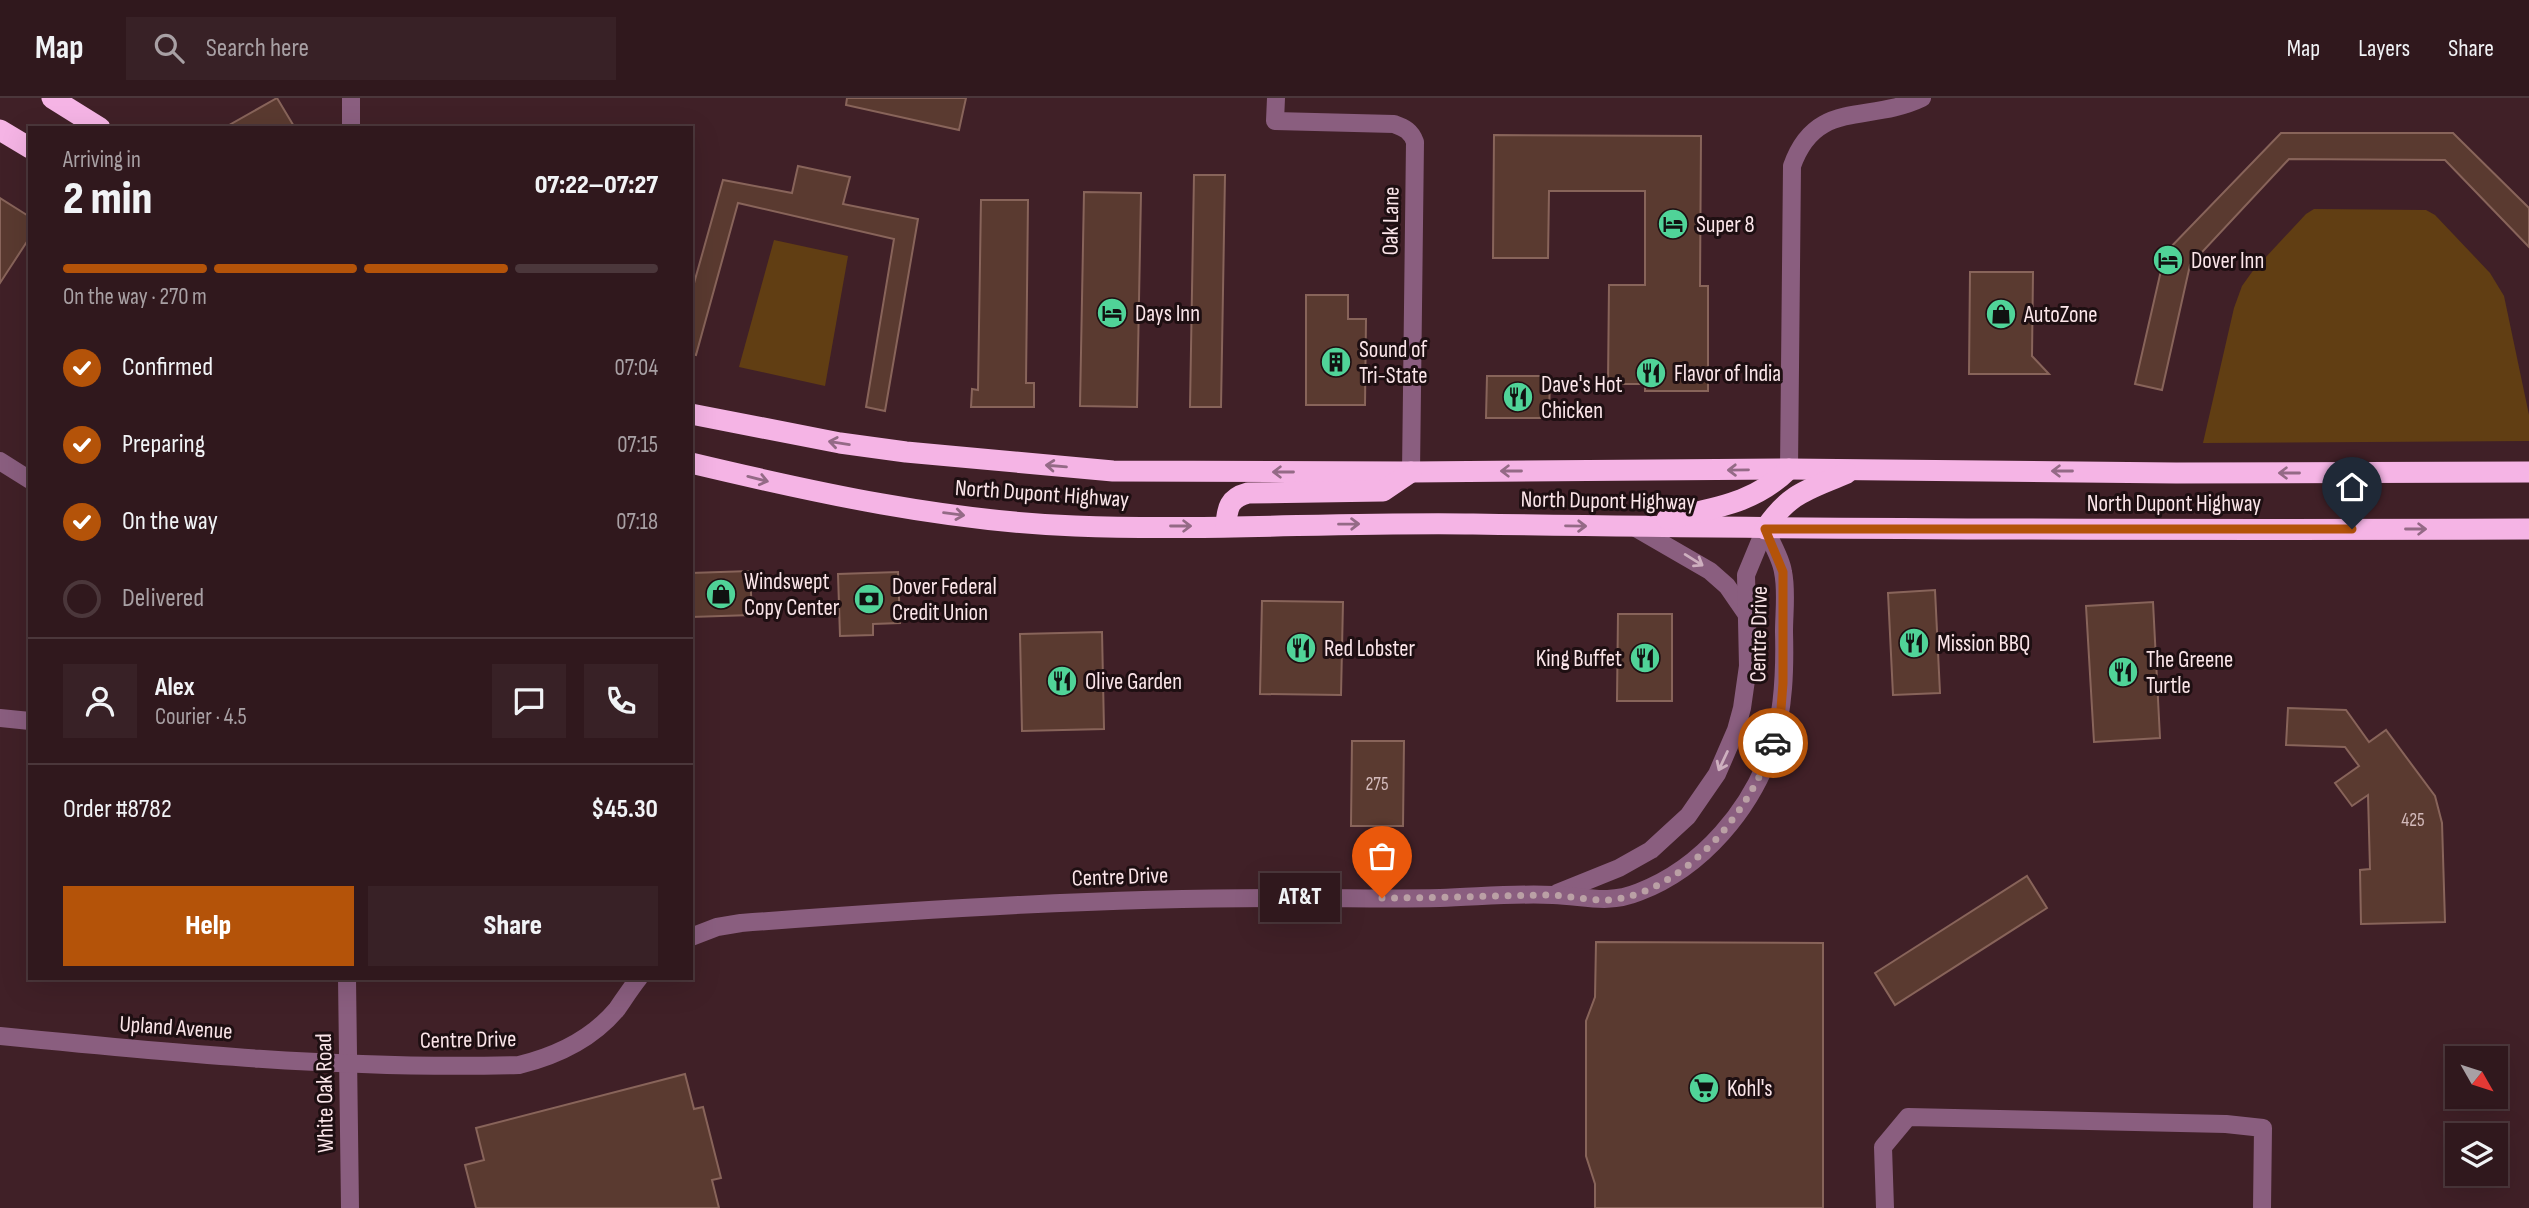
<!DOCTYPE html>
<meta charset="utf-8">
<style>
:root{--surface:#30181d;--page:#382126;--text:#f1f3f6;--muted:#a8a0a4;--line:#4b373b;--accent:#b45309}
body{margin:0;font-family:"Sofia Sans Condensed",sans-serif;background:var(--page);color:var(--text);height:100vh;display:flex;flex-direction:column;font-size:26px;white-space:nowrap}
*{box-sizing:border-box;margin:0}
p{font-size:23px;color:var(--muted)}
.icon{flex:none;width:38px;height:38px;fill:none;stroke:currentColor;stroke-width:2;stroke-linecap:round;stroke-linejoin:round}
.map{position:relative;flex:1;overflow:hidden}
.side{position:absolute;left:28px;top:28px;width:665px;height:854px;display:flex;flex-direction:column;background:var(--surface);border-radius:0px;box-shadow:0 7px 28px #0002,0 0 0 2px var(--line)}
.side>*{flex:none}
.needle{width:46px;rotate:129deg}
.buttons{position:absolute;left:2445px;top:948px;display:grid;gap:14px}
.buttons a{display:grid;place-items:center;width:63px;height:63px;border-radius:0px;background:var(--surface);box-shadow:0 7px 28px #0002,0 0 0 2px var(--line);font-size:35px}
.pin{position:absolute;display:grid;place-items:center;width:60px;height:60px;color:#fff;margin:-72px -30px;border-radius:50% 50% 50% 0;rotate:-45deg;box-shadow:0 0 7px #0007}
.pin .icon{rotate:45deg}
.courier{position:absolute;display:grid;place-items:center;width:70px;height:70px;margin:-35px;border:5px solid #b45309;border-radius:50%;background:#fff;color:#222;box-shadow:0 2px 9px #0007}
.bubble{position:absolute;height:49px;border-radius:0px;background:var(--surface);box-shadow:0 7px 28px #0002,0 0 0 2px var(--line);font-size:23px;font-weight:800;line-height:49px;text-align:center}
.head em{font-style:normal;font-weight:800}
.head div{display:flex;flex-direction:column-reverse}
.head{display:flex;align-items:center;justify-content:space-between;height:119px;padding:0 35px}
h1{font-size:46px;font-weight:800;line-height:52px}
.bar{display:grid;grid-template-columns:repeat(4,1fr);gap:10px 7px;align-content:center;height:84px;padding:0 35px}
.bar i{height:9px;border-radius:5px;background:var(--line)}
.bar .active{background:var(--accent)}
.bar p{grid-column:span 4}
.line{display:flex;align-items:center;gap:18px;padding:0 35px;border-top:2px solid var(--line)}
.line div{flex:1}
.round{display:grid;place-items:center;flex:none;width:74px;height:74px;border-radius:0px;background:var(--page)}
ol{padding:0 35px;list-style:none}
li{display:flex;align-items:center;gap:21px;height:77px}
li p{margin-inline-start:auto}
li .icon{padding:7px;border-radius:50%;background:var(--accent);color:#fff;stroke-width:4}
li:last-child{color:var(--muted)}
li i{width:38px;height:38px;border:4px solid var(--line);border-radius:50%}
.button{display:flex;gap:14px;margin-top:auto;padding:14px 35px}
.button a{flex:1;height:80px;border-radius:0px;background:var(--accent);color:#fff;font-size:28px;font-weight:800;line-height:80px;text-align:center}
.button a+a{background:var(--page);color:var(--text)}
header{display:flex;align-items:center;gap:42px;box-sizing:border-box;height:98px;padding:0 35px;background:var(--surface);border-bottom:2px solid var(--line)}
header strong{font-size:33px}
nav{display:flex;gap:38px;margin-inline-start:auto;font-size:24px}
.search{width:490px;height:63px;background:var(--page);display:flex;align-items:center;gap:18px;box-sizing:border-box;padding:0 24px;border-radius:0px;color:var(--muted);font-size:26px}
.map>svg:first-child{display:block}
</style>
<header>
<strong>Map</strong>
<div class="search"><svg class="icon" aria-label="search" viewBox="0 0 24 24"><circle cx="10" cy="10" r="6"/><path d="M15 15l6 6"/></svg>Search here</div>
<nav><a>Map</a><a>Layers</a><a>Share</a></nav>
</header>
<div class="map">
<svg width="2529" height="1110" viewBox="0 0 2529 1110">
<rect width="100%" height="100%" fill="#402027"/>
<g fill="#613e13">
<path d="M2314,111L2426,112L2435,117L2490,175L2504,198L2529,317V343L2203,345L2234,210L2242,188L2252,174L2306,116Z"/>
<path d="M774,142L848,158L825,288L739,269Z"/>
</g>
<g fill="#5a3a30" stroke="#88645a" stroke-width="2">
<path d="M277,0L295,30H224Z"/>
<path d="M847,0H966L959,32L846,7Z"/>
<path d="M2281,35H2453L2529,110V149L2445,62L2289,61L2190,167L2162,292L2135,286L2165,155Z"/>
<path d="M1494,37L1701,38L1700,188H1708V293H1645V286H1608L1609,187H1645V93H1549L1548,160H1493Z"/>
<path d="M798,68L850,79L843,106L918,121L885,313L866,309L894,141L738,105L696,257L691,256V196L723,82L792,95Z"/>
<path d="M1194,77H1225L1221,309H1190Z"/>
<path d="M1084,94L1141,95L1137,309L1080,308Z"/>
<path d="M0,100L30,119V139L0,185Z"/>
<path d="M981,102H1028L1026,285H1034V309H971L972,291L978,292Z"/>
<path d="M1970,174H2033L2032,258L2049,276H1969Z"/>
<path d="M1306,197H1348V221H1366L1365,307H1306Z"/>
<path d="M1487,278H1550L1549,320H1486Z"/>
<path d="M750,473L752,517L691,519V475Z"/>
<path d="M898,474L900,525L873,526V537L840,538L838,476Z"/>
<path d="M1935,492L1940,595L1893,597L1888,495Z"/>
<path d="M1262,503L1343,504L1341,597L1260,596Z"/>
<path d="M2153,504L2160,640L2094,644L2086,508Z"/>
<path d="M1618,516H1672V603H1617Z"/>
<path d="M1102,534L1104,631L1022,633L1020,536Z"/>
<path d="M2288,610L2346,612L2369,644L2386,632L2435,698L2442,725L2445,824L2361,826L2360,772L2370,771L2368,697L2352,708L2335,685L2359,668L2345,649L2286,647Z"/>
<path d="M1352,643H1404L1403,728H1351Z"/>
<path d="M2027,778L2047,810L1895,907L1875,875Z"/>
<path d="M1596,844L1823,845V1110H1595V1086L1586,1058V923L1595,899Z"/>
<path d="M685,976L694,1011L703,1009L721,1080L712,1082L719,1110H476L465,1067L484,1062L476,1030Z"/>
</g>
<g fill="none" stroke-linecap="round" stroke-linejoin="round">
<g stroke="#8a5e7f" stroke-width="18">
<path d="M351,0V30"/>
<path d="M1276,0L1275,23L1394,26C1405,30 1411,33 1415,44L1411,374"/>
<path d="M0,363L30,382"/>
<path d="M1789,371L1792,68C1816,0 1868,26 1922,0"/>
<path d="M1634,429L1710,473L1727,488L1747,517"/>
<path d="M0,620L30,623"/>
<path d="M1557,795L1619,770L1651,752L1688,718L1717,676L1736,632L1742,610L1748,568L1746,477L1765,431"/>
<path d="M691,839L717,829L741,825C927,811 1114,799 1300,800C1347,800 1393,801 1440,800C1477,799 1516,795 1553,797C1585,798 1607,807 1639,794C1702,770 1753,710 1773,646C1784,610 1785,571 1784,534C1784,515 1787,492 1783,474C1781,460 1771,444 1765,431"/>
<path d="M347,880L350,1110"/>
<path d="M0,938C172,955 346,972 519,967C556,958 592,941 617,911C624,901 631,890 639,880"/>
<path d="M1885,1110L1883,1049L1908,1019L2226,1026L2263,1030L2262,1110"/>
</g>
<g stroke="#f5b4e5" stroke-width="21">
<path d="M52,0L100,30"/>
<path d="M0,32L30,50"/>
<path d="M691,316L840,345L906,354L1113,373L1411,374L1789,371L2176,375L2529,374"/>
<path d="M691,365C817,395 945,423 1075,428C1207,433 1340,424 1473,426C1825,432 2177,432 2529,431"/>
<path d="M1667,421C1713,410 1754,406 1789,371"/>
<path d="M1226,428C1227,410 1229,400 1248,395L1383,393L1411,374"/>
<path d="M1765,431C1790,394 1808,392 1847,375"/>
</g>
</g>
<defs><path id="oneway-shaft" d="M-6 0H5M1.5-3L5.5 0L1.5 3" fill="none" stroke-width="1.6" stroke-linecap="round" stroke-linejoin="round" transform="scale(1.75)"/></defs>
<g stroke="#946a86">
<use href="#oneway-shaft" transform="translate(839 345) rotate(-171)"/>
<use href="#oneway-shaft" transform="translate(1056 368) rotate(-175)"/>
<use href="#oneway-shaft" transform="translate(1738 372) rotate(179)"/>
<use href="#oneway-shaft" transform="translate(1511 373) rotate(180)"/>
<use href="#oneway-shaft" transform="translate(2062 373) rotate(-180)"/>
<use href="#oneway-shaft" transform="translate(1283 374) rotate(-180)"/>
<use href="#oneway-shaft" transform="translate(2289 375) rotate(180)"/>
<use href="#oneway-shaft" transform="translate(758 381) rotate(14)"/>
<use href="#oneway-shaft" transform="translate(954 416) rotate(7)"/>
<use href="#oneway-shaft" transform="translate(1349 426) rotate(-1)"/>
<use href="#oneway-shaft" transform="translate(1181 428)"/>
<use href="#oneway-shaft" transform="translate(1576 428) rotate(1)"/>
<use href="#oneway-shaft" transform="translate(2416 431)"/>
</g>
<g stroke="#ceafbf">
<use href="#oneway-shaft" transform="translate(1694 462) rotate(32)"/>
<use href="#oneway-shaft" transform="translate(1723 663) rotate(115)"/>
</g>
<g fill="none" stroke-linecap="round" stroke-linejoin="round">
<path stroke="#baa0a5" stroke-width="7" stroke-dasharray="0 12.6" d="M1382,800C1435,800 1489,798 1542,797C1567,796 1592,805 1617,801C1689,789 1752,711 1773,645"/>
<path stroke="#b45309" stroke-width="9" d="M1773,645L1781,611L1783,585V474L1765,431H2352"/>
</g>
<defs>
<g id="hotel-disc" transform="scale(1.575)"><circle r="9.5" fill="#50d398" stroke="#1e0f12"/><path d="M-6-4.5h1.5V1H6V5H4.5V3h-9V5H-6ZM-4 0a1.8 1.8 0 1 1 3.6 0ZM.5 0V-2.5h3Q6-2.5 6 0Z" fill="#111"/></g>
<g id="shop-disc" transform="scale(1.575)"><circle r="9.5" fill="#50d398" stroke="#1e0f12"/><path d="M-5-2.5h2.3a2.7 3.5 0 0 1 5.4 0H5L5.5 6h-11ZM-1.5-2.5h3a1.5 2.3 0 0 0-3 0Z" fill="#111"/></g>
<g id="building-disc" transform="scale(1.575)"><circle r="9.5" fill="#50d398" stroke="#1e0f12"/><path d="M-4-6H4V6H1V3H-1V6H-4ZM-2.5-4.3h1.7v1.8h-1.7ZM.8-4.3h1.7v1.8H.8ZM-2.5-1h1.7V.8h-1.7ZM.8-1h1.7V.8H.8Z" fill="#111"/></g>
<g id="restaurant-disc" transform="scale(1.575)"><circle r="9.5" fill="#50d398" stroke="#1e0f12"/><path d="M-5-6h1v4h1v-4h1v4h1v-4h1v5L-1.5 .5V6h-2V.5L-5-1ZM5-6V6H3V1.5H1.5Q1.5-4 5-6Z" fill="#111"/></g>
<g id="bank-disc" transform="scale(1.575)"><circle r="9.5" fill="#50d398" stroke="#1e0f12"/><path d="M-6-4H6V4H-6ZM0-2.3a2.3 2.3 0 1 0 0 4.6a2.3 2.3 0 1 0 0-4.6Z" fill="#111"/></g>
<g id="supermarket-disc" transform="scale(1.575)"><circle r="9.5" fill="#50d398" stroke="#1e0f12"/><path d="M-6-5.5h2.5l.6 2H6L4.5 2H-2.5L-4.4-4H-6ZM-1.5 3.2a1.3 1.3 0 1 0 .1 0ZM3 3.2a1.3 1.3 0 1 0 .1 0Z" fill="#111"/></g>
</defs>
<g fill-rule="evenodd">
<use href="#hotel-disc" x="1673" y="126"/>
<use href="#hotel-disc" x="2168" y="162"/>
<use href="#hotel-disc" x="1112" y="215"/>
<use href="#shop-disc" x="2001" y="216"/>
<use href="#building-disc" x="1336" y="264"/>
<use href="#restaurant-disc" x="1651" y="275"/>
<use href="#restaurant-disc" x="1518" y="299"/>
<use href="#shop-disc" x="721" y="496"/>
<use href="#bank-disc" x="869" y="501"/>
<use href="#restaurant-disc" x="1914" y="545"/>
<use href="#restaurant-disc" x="1301" y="550"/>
<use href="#restaurant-disc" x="1645" y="560"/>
<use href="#restaurant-disc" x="2123" y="574"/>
<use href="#restaurant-disc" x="1062" y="583"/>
<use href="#supermarket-disc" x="1704" y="990"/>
</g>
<g text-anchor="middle" stroke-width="6" stroke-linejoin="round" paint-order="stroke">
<g font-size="19" fill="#d3babb">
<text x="1377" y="692">275</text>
<text x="2413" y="728">425</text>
</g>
<g font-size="23" fill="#fbe5e9" stroke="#1e0f12">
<text transform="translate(1390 123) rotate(-89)" y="8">Oak Lane</text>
<text transform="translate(1042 395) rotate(4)" y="8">North Dupont Highway</text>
<text transform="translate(1608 402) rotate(1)" y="8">North Dupont Highway</text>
<text x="2174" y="413">North Dupont Highway</text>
<text transform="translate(1758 536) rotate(-89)" y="8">Centre Drive</text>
<text transform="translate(1120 778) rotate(-2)" y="8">Centre Drive</text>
<text transform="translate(176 929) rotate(4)" y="8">Upland Avenue</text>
<text transform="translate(468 941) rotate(-1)" y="8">Centre Drive</text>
<text transform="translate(324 995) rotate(-91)" y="8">White Oak Road</text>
</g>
<g font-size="23" fill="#fbe5e9" stroke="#1e0f12" text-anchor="start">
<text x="1696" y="134">Super 8</text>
<text x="2191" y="170">Dover Inn</text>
<text x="1135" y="223">Days Inn</text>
<text x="2024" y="224">AutoZone</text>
<text x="1359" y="259">Sound of<tspan x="1359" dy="26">Tri-State</tspan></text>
<text x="1674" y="283">Flavor of India</text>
<text x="1541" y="294">Dave's Hot<tspan x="1541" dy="26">Chicken</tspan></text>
<text x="744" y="491">Windswept<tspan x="744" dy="26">Copy Center</tspan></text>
<text x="892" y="496">Dover Federal<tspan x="892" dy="26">Credit Union</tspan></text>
<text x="1937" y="553">Mission BBQ</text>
<text x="1324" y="558">Red Lobster</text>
<text x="1622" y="568" text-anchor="end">King Buffet</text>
<text x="2146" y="569">The Greene<tspan x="2146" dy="26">Turtle</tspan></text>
<text x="1085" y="591">Olive Garden</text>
<text x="1727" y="998">Kohl's</text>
</g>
</g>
</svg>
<div class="buttons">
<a><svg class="needle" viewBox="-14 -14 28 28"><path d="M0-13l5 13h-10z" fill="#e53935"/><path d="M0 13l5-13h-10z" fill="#a8a0a4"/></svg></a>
<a><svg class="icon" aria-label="layers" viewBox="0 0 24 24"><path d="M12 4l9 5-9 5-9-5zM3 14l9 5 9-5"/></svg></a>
</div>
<div class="pin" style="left:1382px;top:800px;background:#ea580c"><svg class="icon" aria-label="bag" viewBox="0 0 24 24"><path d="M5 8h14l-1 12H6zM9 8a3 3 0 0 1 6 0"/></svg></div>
<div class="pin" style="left:2352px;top:431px;background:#1f2937"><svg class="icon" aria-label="home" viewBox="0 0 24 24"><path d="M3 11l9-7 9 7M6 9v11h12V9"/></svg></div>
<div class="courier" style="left:1773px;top:645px"><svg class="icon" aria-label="car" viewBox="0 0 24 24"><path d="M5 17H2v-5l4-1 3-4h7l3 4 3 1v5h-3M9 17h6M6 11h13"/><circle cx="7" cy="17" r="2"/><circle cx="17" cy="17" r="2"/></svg></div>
<div class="bubble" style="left:1260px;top:775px;width:80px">AT&amp;T</div>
<section class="side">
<div class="head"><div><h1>2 min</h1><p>Arriving in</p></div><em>07:22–07:27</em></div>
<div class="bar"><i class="active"></i><i class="active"></i><i class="active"></i><i></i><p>On the way · 270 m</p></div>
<ol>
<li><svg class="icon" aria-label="check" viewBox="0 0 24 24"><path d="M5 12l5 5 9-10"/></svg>Confirmed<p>07:04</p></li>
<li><svg class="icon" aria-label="check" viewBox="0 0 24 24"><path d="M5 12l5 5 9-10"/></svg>Preparing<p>07:15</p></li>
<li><svg class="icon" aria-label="check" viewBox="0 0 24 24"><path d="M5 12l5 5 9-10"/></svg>On the way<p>07:18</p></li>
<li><i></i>Delivered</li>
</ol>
<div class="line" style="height:126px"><a class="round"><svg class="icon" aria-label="person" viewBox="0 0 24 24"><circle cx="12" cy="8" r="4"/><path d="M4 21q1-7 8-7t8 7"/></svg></a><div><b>Alex</b><p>Courier · 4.5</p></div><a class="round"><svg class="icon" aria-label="chat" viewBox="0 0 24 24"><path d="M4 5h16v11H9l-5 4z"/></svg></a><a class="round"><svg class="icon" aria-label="phone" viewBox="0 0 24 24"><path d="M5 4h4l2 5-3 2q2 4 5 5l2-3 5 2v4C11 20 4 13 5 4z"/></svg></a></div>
<div class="line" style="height:91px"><div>Order #8782</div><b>$45.30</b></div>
<div class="button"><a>Help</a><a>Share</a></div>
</section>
</div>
